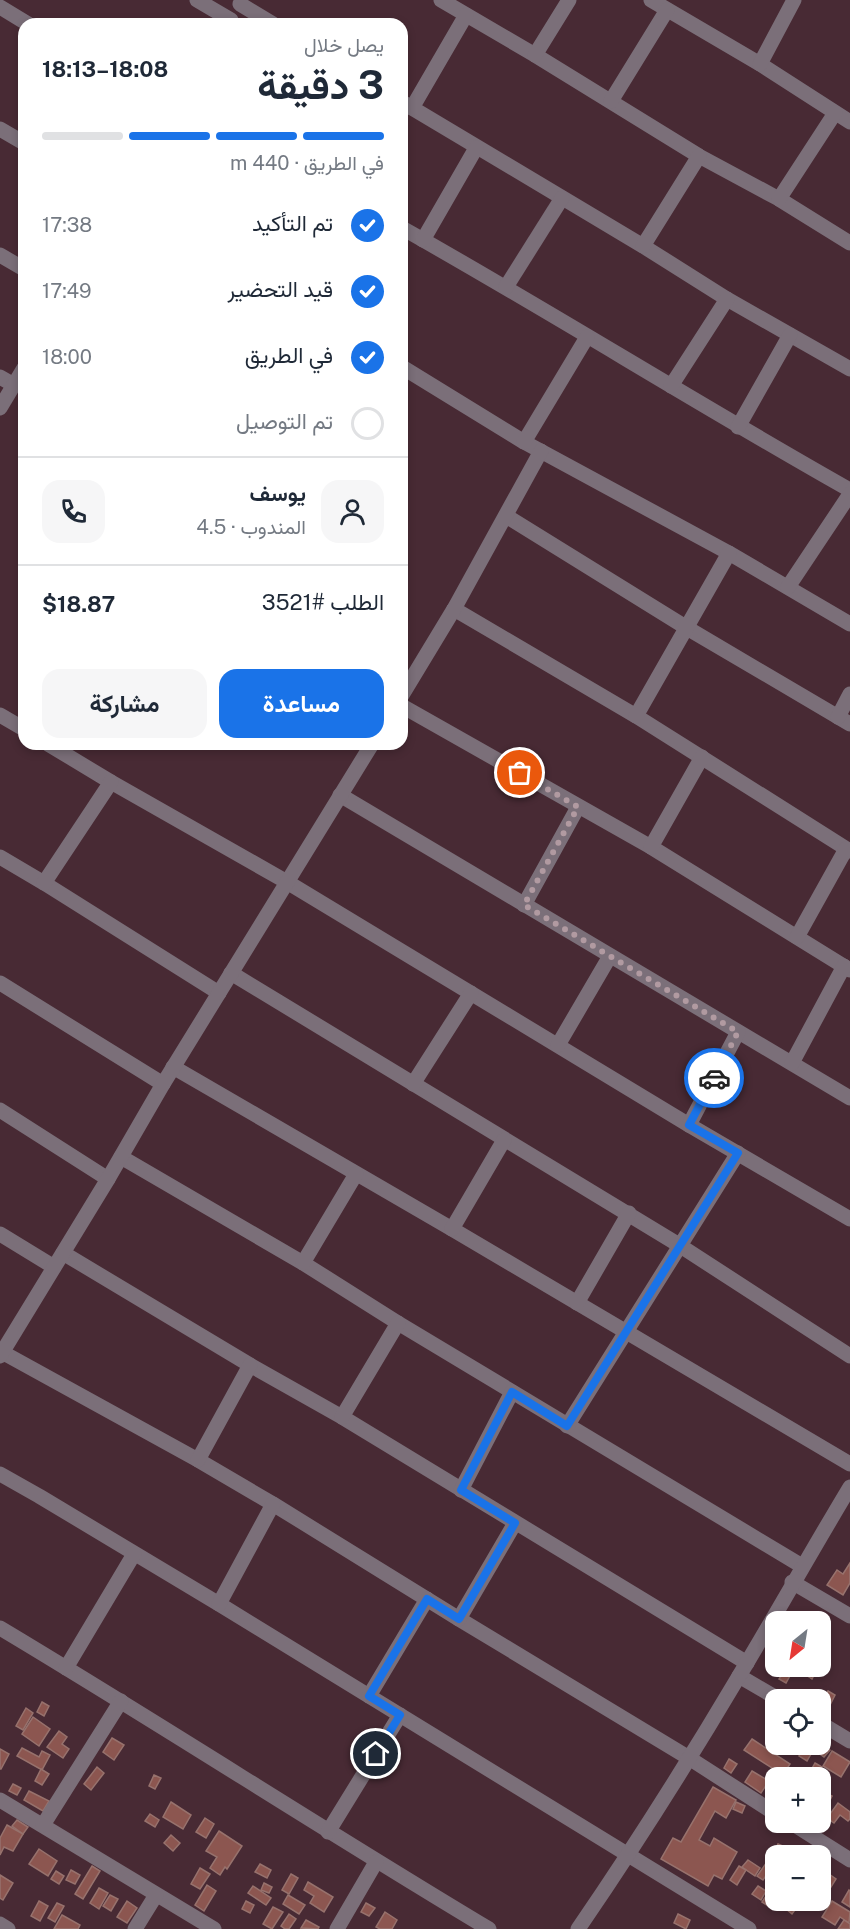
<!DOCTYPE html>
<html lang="ar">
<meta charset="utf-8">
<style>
:root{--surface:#fff;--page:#f6f6f7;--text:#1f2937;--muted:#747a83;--line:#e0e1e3;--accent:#1a73e8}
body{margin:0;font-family:"Public Sans",Vazirmatn,sans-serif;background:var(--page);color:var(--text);direction:rtl;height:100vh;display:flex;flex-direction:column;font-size:22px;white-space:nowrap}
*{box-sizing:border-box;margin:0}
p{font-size:20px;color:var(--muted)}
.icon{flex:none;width:33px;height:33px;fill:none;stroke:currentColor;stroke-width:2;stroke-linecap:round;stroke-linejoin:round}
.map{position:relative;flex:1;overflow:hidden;direction:ltr}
.panel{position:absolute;left:18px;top:18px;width:390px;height:732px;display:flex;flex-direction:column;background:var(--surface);border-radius:18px;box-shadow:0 3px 9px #0003;direction:rtl}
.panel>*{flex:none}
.needle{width:39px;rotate:210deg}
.buttons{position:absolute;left:765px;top:1611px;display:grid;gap:12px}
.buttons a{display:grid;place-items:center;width:66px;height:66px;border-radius:12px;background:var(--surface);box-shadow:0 3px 9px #0003;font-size:30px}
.pin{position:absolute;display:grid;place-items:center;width:51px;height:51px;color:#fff;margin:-26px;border:3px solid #fff;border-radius:50%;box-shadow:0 2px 6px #0007}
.courier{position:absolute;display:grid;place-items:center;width:60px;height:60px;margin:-30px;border:4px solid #1a73e8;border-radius:50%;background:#fff;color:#222;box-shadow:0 2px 8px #0007}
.summary em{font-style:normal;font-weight:700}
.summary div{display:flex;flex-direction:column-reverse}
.summary{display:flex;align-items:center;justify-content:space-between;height:102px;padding:0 24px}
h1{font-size:39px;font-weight:700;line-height:45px}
.bar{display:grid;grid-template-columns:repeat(4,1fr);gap:9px 6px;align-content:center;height:72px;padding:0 24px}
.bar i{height:8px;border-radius:4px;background:var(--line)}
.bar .on{background:var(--accent)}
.bar p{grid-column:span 4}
.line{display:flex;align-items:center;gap:15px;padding:0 24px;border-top:2px solid var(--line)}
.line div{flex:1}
.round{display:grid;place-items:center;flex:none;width:63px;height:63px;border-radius:18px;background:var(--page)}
ol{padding:0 24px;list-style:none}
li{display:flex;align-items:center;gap:18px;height:66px}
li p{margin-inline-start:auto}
li .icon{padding:6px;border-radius:50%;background:var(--accent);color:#fff;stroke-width:4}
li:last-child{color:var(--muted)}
li i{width:33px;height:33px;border:3px solid var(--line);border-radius:50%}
.action{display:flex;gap:12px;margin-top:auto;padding:12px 24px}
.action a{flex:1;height:69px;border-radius:18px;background:var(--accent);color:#fff;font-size:24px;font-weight:700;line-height:69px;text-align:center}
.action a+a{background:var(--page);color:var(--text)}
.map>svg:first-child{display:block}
</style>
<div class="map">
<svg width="850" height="1929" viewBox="0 0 850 1929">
<rect width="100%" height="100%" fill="#482a34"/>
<g fill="#8c5650" stroke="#97726d" stroke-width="1.5">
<path d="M850,1563V1583L843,1595L827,1585L837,1570L843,1574Z"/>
<path d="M817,1616L826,1621L821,1631L820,1622H814Z"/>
<path d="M807,1666H819L812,1679L803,1673Z"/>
<path d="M785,1670L791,1674L786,1683L779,1679Z"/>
<path d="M828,1691L835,1695L829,1707L821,1703Z"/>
<path d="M42,1702L49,1706L44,1716L37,1712Z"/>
<path d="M26,1708L33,1713L23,1730L16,1726Z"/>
<path d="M33,1717L50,1729L39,1746L22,1734Z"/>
<path d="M59,1731L67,1737L62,1744L69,1749L63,1758L47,1747Z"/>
<path d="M112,1738L124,1745L114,1760L103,1752Z"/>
<path d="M752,1739L790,1764L783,1775L744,1750Z"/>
<path d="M805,1744L815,1747L807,1761L799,1756Z"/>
<path d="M822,1744L830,1750L824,1757L817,1752Z"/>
<path d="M22,1748L39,1757L42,1751L50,1755L42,1770L17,1756Z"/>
<path d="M0,1749L9,1754L1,1769H0Z"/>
<path d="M832,1751L850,1762L841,1777L823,1766Z"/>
<path d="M729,1759L737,1764L731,1773L724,1768Z"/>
<path d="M815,1763L822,1767L816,1776L810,1772Z"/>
<path d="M97,1767L104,1773L91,1790L84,1784Z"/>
<path d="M41,1769L49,1774L42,1785L35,1781Z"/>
<path d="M752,1771L769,1781L761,1793L745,1782Z"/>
<path d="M154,1775L161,1778L155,1789L149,1786Z"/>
<path d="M13,1784L21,1788L17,1795L9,1791Z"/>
<path d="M713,1787L736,1800L726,1818L715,1811L699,1840L710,1846L714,1838L737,1852L722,1879L714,1875L708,1886L661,1859L673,1838L681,1842Z"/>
<path d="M820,1790L832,1796L824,1812L820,1811Z"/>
<path d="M29,1791L49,1801L43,1811L24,1800Z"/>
<path d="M171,1802L191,1815L183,1829L163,1817Z"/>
<path d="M736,1802L745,1806L742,1813L733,1809Z"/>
<path d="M838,1803L850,1812V1819L848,1821L840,1815L834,1823L827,1818Z"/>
<path d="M150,1814L159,1820L155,1827L145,1821Z"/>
<path d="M205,1818L214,1824L206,1838L196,1832Z"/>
<path d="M17,1820L28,1827L23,1834L12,1826Z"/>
<path d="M7,1825L23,1834L13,1851L4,1847L0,1855V1838Z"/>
<path d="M219,1831L242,1846L227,1869L225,1867L220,1875L210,1868L217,1857L206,1851Z"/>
<path d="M171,1835L180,1843L173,1851L164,1843Z"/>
<path d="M778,1844L787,1848L784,1856H776V1863L770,1861Z"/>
<path d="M39,1849L57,1861L48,1876L29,1864Z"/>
<path d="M748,1860L760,1868L755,1876L742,1867Z"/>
<path d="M767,1862L773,1866L763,1880L757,1876Z"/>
<path d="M260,1864L271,1870L267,1878L255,1872Z"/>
<path d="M92,1866L100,1871L83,1899L75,1894Z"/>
<path d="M739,1866L746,1870L737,1885L730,1880Z"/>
<path d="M200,1868L210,1874L200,1889L191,1884Z"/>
<path d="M71,1870L80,1875L75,1884L66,1880Z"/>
<path d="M56,1871L64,1876L59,1884L51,1879Z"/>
<path d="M291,1874L298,1878L289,1894L282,1890Z"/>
<path d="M829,1874L836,1879L831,1887L824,1882Z"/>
<path d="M0,1875L13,1883L3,1900L0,1898Z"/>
<path d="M308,1882L333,1897L324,1912L310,1903L314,1896L304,1890Z"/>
<path d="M264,1883L272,1887L269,1893L261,1890Z"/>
<path d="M207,1885L216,1891L204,1911L195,1905Z"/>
<path d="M253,1886L271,1898L266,1905L248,1893Z"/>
<path d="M758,1886L766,1891L761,1900L752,1894Z"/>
<path d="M99,1888L108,1893L99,1909L90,1903Z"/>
<path d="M849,1890L850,1891V1907L842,1902Z"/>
<path d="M768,1893L776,1898L770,1907L762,1902Z"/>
<path d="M110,1895L118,1899L111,1911L103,1906Z"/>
<path d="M288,1895L305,1905L299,1914L283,1904Z"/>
<path d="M781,1900H789L797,1907L792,1914L779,1903Z"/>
<path d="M39,1901L48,1906L40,1921L31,1916Z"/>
<path d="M127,1901L137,1908L127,1923L117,1917Z"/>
<path d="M246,1901L254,1905L250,1913L242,1909Z"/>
<path d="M832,1901L850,1912L849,1923L840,1917L835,1925L822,1917Z"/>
<path d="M57,1903L64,1906L55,1922L48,1918Z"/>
<path d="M366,1903L375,1908L369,1916L361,1912Z"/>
<path d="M273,1907L283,1912L272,1929L263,1924Z"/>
<path d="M385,1912L397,1920L392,1929H380L376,1927Z"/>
<path d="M289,1914L296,1919L289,1929H285L281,1926Z"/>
<path d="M678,1914L690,1920L686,1929L674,1923Z"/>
<path d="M62,1915L80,1925L78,1929H54Z"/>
<path d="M306,1920L319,1927L318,1929L301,1928Z"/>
<path d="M844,1920L850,1924V1929H838Z"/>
</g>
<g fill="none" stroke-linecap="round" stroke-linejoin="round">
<g stroke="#7b6f79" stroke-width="15">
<path d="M197,0L231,20"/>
<path d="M441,0L535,55L699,156L779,199L850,243"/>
<path d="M651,0L760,64L850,122"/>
<path d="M240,4L273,24"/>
<path d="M0,7L28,24"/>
<path d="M535,55L569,0"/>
<path d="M760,64L794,0"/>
<path d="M611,101L667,10"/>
<path d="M402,102L643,246L727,299L850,369"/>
<path d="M412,108L466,15"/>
<path d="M0,129L24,143"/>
<path d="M779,199L835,113"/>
<path d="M402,228C553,313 699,405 850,490"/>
<path d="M423,240L476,148"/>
<path d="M643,246L699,156"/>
<path d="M0,255L24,269"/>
<path d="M506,287L562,198"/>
<path d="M402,367L524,442L729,553L850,624"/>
<path d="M0,377L14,385"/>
<path d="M671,386L727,299"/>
<path d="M0,408L24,368"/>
<path d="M738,427L790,335"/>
<path d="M524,442L587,337"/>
<path d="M506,516L687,628L850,724"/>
<path d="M788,587L850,494"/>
<path d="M454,609L636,716L850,851"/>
<path d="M402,695L454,609L541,451"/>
<path d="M402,706L651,847L850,970"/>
<path d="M0,715L24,729"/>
<path d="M636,716L729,553"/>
<path d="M838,717L850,694"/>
<path d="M48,744L111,782L287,882L689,1125L850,1219"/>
<path d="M340,795L850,1098"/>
<path d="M651,847L702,757"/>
<path d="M0,857L44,883L219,993"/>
<path d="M44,883L111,782"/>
<path d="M524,905L578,807"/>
<path d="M797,937L846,849"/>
<path d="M231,973L679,1245L850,1356"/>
<path d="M0,983L163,1084"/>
<path d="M558,1045L610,956"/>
<path d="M792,1063L844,966"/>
<path d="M173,1067L452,1229L850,1464"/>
<path d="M413,1084L471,993"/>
<path d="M0,1110L108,1179"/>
<path d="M689,1125L738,1032"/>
<path d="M121,1157L303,1263L398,1323L802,1566"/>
<path d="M452,1229L504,1140"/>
<path d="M0,1234L54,1267"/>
<path d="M63,1253L250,1365L342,1417L747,1663"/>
<path d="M303,1263L356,1174"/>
<path d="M577,1303L629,1213"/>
<path d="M0,1351L198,1460L273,1504L459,1619L689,1758L776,1814"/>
<path d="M0,1356L108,1179L163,1084L372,744"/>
<path d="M342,1417L398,1323"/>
<path d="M567,1426L738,1153"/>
<path d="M198,1460L250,1365"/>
<path d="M0,1474L39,1496L219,1604L749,1929"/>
<path d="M461,1490L512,1392"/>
<path d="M792,1582L850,1616"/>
<path d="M219,1604L273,1504"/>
<path d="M459,1619L515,1523"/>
<path d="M0,1628C164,1726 325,1831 489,1929"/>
<path d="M66,1668L134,1554"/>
<path d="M739,1676L780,1700"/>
<path d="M369,1696L427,1599"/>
<path d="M820,1723L850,1741"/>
<path d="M0,1800L214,1929"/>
<path d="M790,1822L850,1860"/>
<path d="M43,1825L121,1701"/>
<path d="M328,1832L400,1715"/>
<path d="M0,1924L8,1929"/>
<path d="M135,1929L156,1895"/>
<path d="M337,1929L376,1862"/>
<path d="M578,1929C635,1846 688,1762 739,1676C777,1613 812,1550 850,1487"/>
</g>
</g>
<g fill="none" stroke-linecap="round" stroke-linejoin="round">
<path stroke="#b19aa1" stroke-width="6" stroke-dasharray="0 10.8" d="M520,773L578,807L524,905L738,1032L714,1078"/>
<path stroke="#1a73e8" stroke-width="8" d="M376,1754L400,1715L369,1696L427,1599L459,1619L515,1523L461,1490L512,1392L567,1426L738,1153L689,1125L714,1078"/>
</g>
</svg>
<div class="buttons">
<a><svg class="needle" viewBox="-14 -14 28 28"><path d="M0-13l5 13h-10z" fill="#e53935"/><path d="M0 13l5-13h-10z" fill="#747a83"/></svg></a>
<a><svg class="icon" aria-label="locate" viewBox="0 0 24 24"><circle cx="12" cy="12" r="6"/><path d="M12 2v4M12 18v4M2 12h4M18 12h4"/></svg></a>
<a>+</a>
<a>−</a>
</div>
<div class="pin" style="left:520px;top:773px;background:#ea580c"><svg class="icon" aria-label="bag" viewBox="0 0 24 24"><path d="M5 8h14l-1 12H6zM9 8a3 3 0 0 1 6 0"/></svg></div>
<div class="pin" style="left:376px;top:1754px;background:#1f2937"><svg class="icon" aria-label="home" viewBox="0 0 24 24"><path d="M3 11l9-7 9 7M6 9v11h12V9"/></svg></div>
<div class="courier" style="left:714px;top:1078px"><svg class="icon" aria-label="car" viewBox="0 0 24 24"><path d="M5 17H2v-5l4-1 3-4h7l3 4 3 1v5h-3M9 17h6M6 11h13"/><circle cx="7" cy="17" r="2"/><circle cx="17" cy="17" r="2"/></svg></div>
<section class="panel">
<div class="summary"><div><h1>3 دقيقة</h1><p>يصل خلال</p></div><em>18:08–18:13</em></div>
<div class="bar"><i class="on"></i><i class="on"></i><i class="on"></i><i></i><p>في الطريق · 440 m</p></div>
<ol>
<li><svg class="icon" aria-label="check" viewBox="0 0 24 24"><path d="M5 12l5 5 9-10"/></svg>تم التأكيد<p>17:38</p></li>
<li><svg class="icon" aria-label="check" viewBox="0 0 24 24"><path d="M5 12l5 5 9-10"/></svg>قيد التحضير<p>17:49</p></li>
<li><svg class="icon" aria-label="check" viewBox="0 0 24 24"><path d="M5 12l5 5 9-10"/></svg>في الطريق<p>18:00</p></li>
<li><i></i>تم التوصيل</li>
</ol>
<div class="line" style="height:108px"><a class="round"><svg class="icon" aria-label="person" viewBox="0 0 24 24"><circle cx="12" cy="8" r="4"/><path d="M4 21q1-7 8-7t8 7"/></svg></a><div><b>يوسف</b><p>المندوب · 4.5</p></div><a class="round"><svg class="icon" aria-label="phone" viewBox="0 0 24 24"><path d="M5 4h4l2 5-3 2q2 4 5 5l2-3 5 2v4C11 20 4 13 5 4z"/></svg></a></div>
<div class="line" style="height:78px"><div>الطلب #3521</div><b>$18.87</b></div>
<div class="action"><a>مساعدة</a><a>مشاركة</a></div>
</section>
</div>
